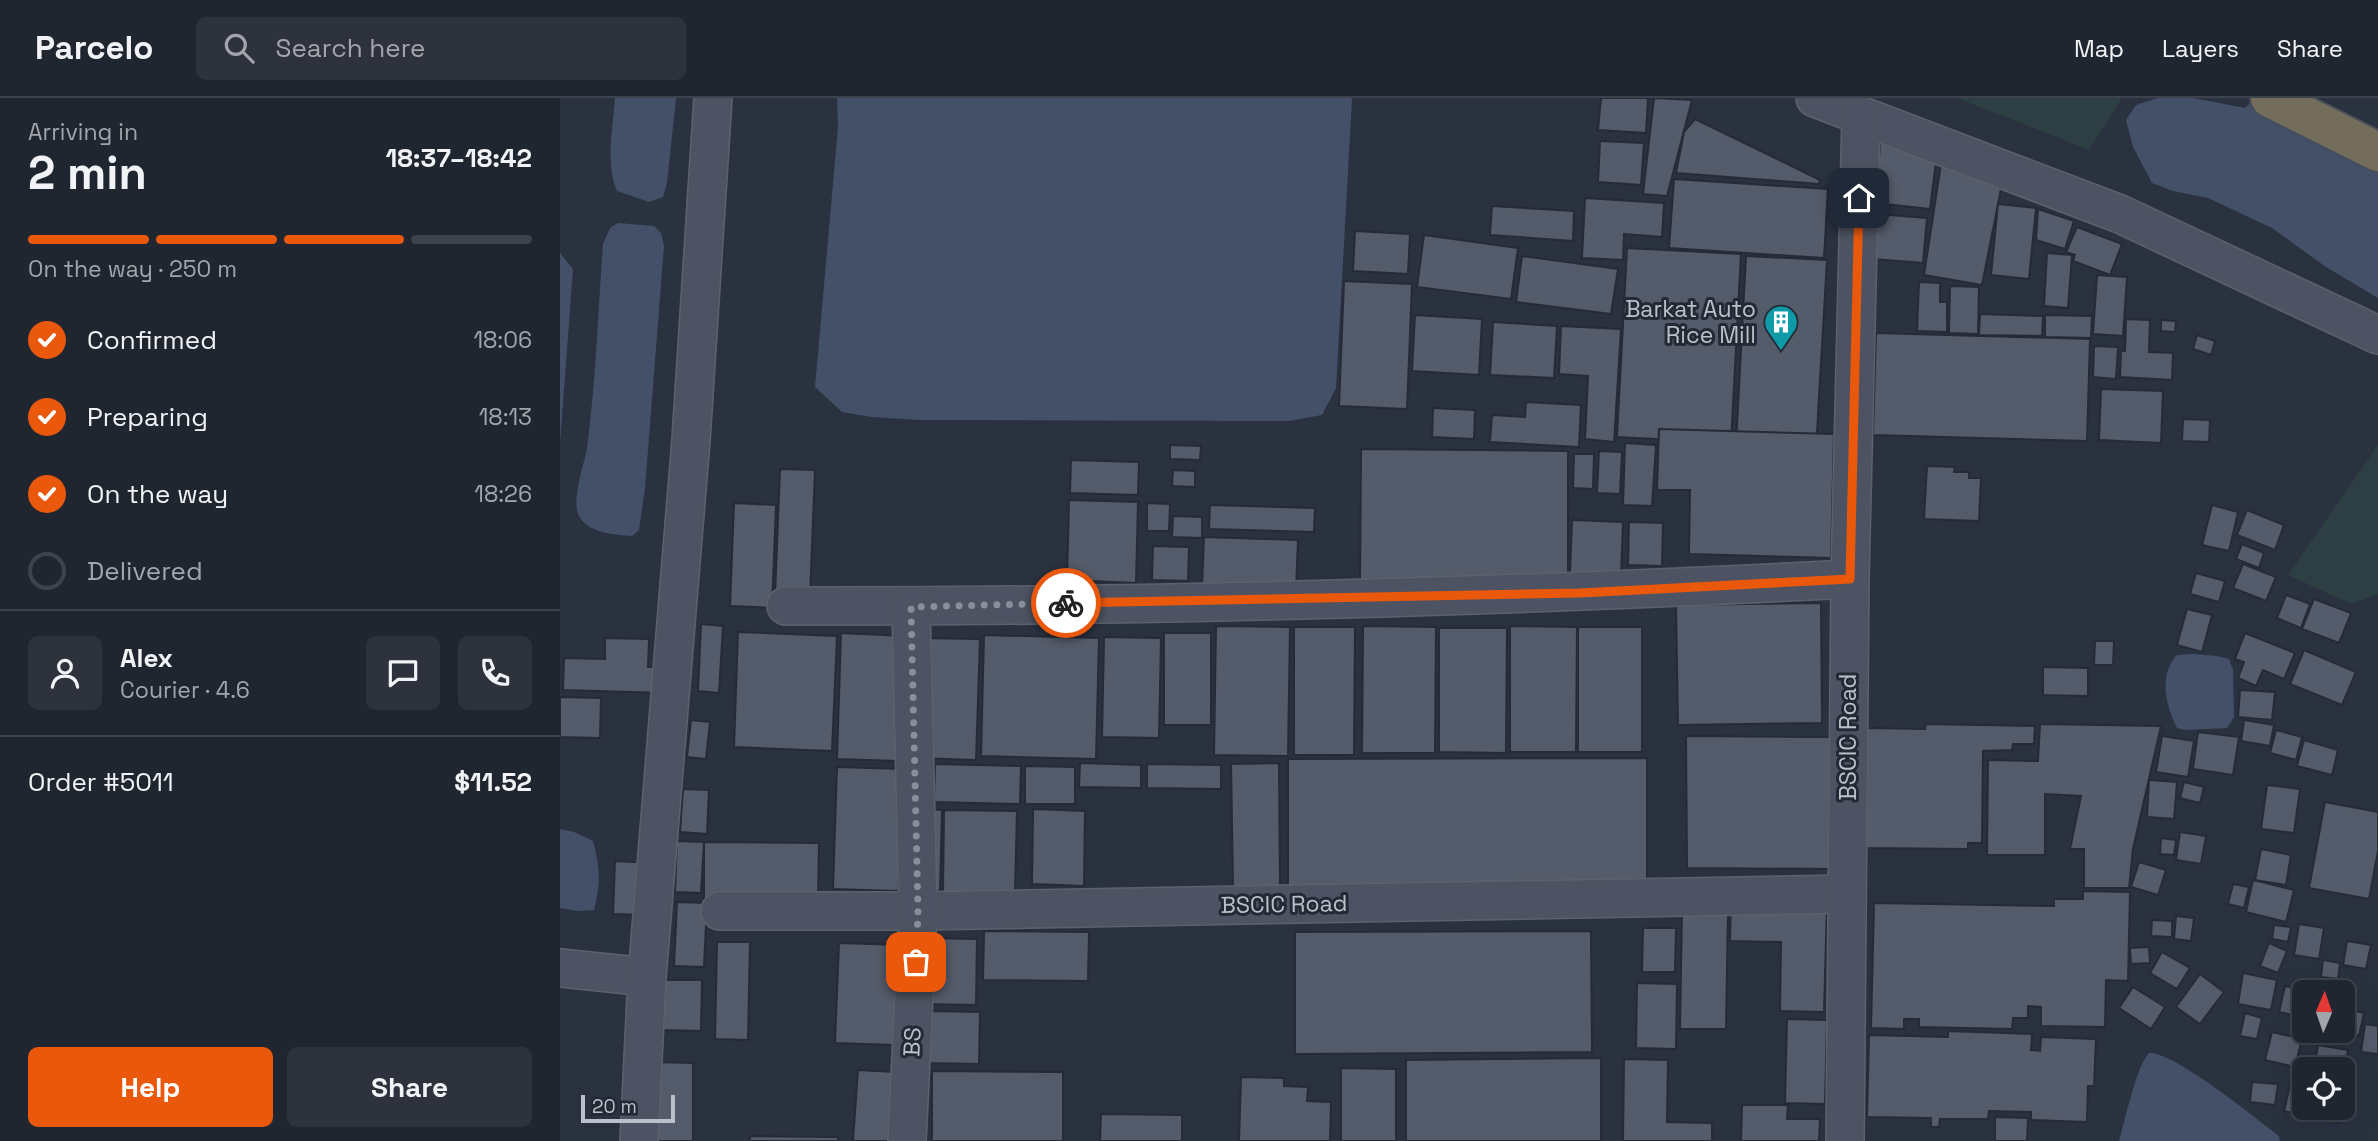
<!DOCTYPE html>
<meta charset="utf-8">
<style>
:root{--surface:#202630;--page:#2d323c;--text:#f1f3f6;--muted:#a2a5ab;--line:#3d434c;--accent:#ea580c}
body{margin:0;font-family:"Space Grotesk",sans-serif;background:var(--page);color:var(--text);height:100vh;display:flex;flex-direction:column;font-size:26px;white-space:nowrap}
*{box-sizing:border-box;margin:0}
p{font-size:23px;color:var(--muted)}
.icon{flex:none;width:38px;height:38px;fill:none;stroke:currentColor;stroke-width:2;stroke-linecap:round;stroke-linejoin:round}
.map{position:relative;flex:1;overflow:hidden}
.side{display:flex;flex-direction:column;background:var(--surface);width:560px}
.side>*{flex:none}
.needle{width:46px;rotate:2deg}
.fabs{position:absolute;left:1732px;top:882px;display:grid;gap:14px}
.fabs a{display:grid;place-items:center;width:63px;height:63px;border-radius:10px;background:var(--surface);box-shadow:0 7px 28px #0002,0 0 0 2px var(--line);font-size:35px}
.scale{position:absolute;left:21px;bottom:18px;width:94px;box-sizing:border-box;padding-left:7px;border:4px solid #bbc0ca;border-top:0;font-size:19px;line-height:24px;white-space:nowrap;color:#bbc0ca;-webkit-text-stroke:5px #232935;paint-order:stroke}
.pin{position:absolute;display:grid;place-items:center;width:60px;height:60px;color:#fff;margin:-30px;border-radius:14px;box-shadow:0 4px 10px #0006}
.courier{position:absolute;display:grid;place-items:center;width:70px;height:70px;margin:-35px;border:5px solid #ea580c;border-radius:50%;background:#fff;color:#222;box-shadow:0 2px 9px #0007}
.headline em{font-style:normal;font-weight:600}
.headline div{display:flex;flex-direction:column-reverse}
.headline{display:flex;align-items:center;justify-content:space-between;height:119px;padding:0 28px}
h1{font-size:46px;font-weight:600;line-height:52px}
.bar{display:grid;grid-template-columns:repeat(4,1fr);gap:10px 7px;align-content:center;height:84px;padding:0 28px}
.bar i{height:9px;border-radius:5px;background:var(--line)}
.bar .current{background:var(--accent)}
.bar p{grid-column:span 4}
.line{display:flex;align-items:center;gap:18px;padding:0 28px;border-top:2px solid var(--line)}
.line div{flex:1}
.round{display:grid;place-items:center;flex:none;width:74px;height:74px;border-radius:10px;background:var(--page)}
ol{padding:0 28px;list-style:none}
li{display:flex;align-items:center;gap:21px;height:77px}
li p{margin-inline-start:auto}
li .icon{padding:7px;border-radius:50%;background:var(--accent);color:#fff;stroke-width:4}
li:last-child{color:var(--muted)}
li i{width:38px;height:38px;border:4px solid var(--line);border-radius:50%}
.action{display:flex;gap:14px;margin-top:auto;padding:14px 28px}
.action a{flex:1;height:80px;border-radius:10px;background:var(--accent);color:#fff;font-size:28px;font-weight:600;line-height:80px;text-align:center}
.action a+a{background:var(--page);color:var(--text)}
header{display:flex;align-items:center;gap:42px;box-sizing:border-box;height:98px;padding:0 35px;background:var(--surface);border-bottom:2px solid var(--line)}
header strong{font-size:33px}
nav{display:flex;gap:38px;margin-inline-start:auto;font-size:24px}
.search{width:490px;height:63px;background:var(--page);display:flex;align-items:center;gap:18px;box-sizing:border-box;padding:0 24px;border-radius:10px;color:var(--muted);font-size:26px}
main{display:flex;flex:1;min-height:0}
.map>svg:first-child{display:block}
</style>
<header>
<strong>Parcelo</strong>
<div class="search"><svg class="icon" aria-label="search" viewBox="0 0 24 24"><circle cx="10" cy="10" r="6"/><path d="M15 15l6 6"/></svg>Search here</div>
<nav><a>Map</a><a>Layers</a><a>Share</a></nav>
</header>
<main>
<section class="side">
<div class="headline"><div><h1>2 min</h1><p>Arriving in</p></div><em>18:37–18:42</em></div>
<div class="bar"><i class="current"></i><i class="current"></i><i class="current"></i><i></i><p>On the way · 250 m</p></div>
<ol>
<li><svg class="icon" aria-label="check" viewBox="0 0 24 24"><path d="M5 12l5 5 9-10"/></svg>Confirmed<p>18:06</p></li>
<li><svg class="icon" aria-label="check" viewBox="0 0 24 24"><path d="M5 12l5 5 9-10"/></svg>Preparing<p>18:13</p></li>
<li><svg class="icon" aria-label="check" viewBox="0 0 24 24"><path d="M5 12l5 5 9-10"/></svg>On the way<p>18:26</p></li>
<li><i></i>Delivered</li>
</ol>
<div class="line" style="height:126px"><a class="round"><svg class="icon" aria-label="person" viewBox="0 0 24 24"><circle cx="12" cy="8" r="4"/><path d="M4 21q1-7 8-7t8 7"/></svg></a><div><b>Alex</b><p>Courier · 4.6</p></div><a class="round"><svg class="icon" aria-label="chat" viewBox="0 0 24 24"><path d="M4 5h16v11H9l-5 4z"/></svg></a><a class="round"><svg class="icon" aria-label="phone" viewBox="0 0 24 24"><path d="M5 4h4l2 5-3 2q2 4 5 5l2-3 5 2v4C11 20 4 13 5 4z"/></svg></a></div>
<div class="line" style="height:91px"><div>Order #5011</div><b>$11.52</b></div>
<div class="action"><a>Help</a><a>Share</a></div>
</section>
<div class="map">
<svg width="1818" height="1043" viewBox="0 0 1818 1043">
<rect width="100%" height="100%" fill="#2a3240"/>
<g fill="#2d3f42">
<path d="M1397,0H1562L1529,52Z"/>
<path d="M1818,347V496L1791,506L1728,477Z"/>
</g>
<g fill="#445068">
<path d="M55,0H116L107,85L103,99L89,104L57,93C45,64 53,31 55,0Z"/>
<path d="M277,0H792L776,290L762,317L729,323L359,322L311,319L282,314L255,289L278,29Z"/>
<path d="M1598,0H1633L1685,10L1695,0L1818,58V200L1766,169L1712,130L1648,100L1613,93L1592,85L1573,49L1566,22L1576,7Z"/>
<path d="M58,125L94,128L101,135L104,148L85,390L79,432L72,438C55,437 28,435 19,418C11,403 24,367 27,350C36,283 38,213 43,146L50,130Z"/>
<path d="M0,155L13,171L0,345Z"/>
<path d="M1634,556L1657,558L1669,561L1673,572L1674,619L1667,630L1625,632L1617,630C1606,608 1598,577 1617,557Z"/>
<path d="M0,731L14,734L33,743C40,770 41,784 34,812L18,813L0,810Z"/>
<path d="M1589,955C1613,953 1697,1021 1719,1038L1720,1043H1559C1565,1023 1576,969 1589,955Z"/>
</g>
<g fill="#545b6a" stroke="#252b37" stroke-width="2">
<path d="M1041,0H1088L1086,35L1038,32Z"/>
<path d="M1094,0L1132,2L1107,98L1083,96Z"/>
<path d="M1135,21L1260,82L1259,86L1116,75L1124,34Z"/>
<path d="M1040,43L1084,45L1081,87L1038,84Z"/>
<path d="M1320,45L1376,64L1370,111L1316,105Z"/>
<path d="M1381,66L1441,91L1422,187L1364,177Z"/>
<path d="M1114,81L1268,91L1264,160L1109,150Z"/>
<path d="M1025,100L1104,105L1102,139L1064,136L1063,162L1022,160Z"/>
<path d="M1438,106L1476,110L1469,181L1431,177Z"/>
<path d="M932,108L1014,113L1013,143L930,137Z"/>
<path d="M1478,111L1514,123L1505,151L1476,142Z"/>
<path d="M1317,116L1367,120L1363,165L1313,161Z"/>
<path d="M1517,129L1562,146L1550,177L1513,163L1515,157L1506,154Z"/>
<path d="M795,133L850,136L848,176L793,173Z"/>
<path d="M864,137L958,150L951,201L857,189Z"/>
<path d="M1067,150L1181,156L1171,345L1057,339Z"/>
<path d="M1487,155L1512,157L1508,210L1484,208Z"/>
<path d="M962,158L1058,171L1051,216L956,204Z"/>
<path d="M1186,158L1267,162L1256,351L1176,346Z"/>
<path d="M1537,177L1567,179L1563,238L1533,236Z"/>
<path d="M784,183L852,186L847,311L779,308Z"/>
<path d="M1359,184L1380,185V204H1387V234L1357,233Z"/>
<path d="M1390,188L1419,189L1418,236L1389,235Z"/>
<path d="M1420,216L1483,218L1482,238L1419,237Z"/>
<path d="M855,217L922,221L919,277L852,273Z"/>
<path d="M1485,217L1532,218L1531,240L1485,239Z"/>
<path d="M1566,221L1590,222L1589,254L1613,255L1612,282L1560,279L1561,253H1565Z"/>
<path d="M1601,222L1616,223L1615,234L1601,233Z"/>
<path d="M933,224L997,228L994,280L930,277Z"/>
<path d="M1001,228L1061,231L1054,344L1025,341L1028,278L999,276Z"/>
<path d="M1316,235L1530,241L1527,343L1313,337Z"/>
<path d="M1637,237L1655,243L1651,257L1633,251Z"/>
<path d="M1534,248L1558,249L1556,281L1533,279Z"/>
<path d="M1541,291L1603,293L1601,345L1539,342Z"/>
<path d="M966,304L1021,307L1019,349L930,344L932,317L965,319Z"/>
<path d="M873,310L915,312L914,341L872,339Z"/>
<path d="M1623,321L1650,322L1649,344L1622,343Z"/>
<path d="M1099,331L1274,336L1271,460L1129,456L1130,392H1097Z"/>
<path d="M1065,345L1096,347L1092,408L1063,407Z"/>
<path d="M610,347L641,348L640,362L610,361Z"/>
<path d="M801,351L1008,353V489L800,488Z"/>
<path d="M1039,353L1062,354L1060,396L1037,395Z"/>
<path d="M1014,356H1034L1033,391L1013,390Z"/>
<path d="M511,362L579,364L578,397L510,395Z"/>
<path d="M1367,368L1395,369L1394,374H1409V380H1421L1419,423L1364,421Z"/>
<path d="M220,371L255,372L250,499L215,498Z"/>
<path d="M613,372L635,373V389L612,388Z"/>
<path d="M509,402L578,404L576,485L507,482Z"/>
<path d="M174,405L216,407L212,510L170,508Z"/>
<path d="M587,405L610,406L609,433H587Z"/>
<path d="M650,407L755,410L754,434L649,431Z"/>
<path d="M1652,407L1678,414L1669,453L1642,447Z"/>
<path d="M1687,412L1724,427L1715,452L1677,437Z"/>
<path d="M613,418L642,419V440L612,439Z"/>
<path d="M1012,422L1063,424L1061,479L1010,476Z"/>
<path d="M1069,424L1103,425L1102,468L1068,467Z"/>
<path d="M644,439L738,442L736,491L642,488Z"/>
<path d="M1682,446L1704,455L1699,470L1676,461Z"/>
<path d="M593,448L629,449L628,483L592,482Z"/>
<path d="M1683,466L1716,479L1706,503L1673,490Z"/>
<path d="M1636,475L1665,483L1659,504L1630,496Z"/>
<path d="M1726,497L1750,506L1741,530L1717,520Z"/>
<path d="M1754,501L1791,515L1779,545L1742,531Z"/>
<path d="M1261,505L1262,625L1118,627L1116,507Z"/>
<path d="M1627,511L1652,517L1642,554L1617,547Z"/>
<path d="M141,526L163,528L159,595L138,593Z"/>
<path d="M656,528L730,529L728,658L654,657Z"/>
<path d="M803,528L876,529L875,655H802Z"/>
<path d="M950,528L1017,529L1016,654H950Z"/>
<path d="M734,529H795L794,657H734Z"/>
<rect x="1018" y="529" width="64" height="125"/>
<path d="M879,530H947L946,655L879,654Z"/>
<path d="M178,534L277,538L272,653L174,649Z"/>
<path d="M281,535L343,538L338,663L277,661Z"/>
<rect x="604" y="535" width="47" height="92"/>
<path d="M1685,535L1735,555L1724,581L1703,572L1696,588L1678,580L1684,564L1675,561Z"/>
<path d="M424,537L539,540L536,661L421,658Z"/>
<path d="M544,539L601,540L599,640L542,639Z"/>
<path d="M45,540L89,541L88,569H105L104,595L3,592L4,560L45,561Z"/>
<path d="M358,540L420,541L416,662L355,660Z"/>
<path d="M1535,543H1554L1553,567H1534Z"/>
<path d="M1744,552L1796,574L1782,607L1730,586Z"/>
<path d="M1483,569L1528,570V598L1483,597Z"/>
<path d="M1680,592L1715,594L1712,622L1678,619Z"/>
<path d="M0,599L41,600L40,640L0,639Z"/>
<path d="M131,622L150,624L146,661L127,659Z"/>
<path d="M1684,622L1714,627L1710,648L1681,643Z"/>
<path d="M1366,626L1475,628L1474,646H1453L1452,652L1423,653L1422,745H1408V751L1305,750L1306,630L1365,631Z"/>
<path d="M1480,626L1601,628L1573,751L1569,790H1524V751H1510L1521,698L1485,696V757H1427L1428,662L1478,663Z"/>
<path d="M1716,632L1742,639L1736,662L1710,655Z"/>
<path d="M1638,634L1679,639L1673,677L1633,671Z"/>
<path d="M1126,638L1273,639V771L1127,770Z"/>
<path d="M1602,638L1634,643L1628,679L1596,674Z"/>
<path d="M1744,642L1778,652L1772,677L1737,668Z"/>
<path d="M1087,660V795L728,796V661Z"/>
<path d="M520,665L581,667V690L519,689Z"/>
<path d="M719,665L720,789H673L671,666Z"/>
<path d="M375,666L461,668L460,706L374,704Z"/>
<path d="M587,666L661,667V691L587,690Z"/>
<path d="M465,668L515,669V706H465Z"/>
<path d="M277,669L343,671L338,793L273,791Z"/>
<path d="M1589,682L1617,684L1614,721L1587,719Z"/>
<path d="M1624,684L1644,689L1640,705L1620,700Z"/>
<path d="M1707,687L1740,691L1734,735L1701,731Z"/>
<path d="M123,691L149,692L147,736L120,734Z"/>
<path d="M1765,704L1818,714V753L1809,801L1749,790Z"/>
<path d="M364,711L382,712L380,793L362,792Z"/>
<path d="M473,711L525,713L524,788L472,786Z"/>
<path d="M384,712L457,713L455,795L383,794Z"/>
<path d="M1620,734L1646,738L1641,766L1616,762Z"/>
<path d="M1601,740L1616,742L1614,757L1600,756Z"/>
<path d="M117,743L144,744L141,795L115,794Z"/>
<path d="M144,744L259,745L258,802L144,801Z"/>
<path d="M1701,751L1731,757L1726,787L1695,782Z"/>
<path d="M55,763L91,765L88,817L53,816Z"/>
<path d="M1579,764L1606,772L1598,797L1571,789Z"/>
<path d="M1693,782L1734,792L1726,824L1686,814Z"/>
<path d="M1673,786L1689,789L1684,810L1668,806Z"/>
<path d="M1523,793L1570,794L1568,883L1546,882L1545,929L1481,928V909L1468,908V920H1453L1452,931L1359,929V921H1344V931L1311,930L1314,805L1494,808V801H1523Z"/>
<path d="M117,804L147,805L144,869L114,868Z"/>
<path d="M1171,804L1267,807L1264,914L1220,913L1221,844L1170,843Z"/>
<path d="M1122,811L1168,812L1166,931H1120Z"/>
<path d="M1616,818L1634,820L1631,843L1614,841Z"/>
<path d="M1592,822L1612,823V839L1591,838Z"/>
<path d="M1739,826L1764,830L1759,861L1734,857Z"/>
<path d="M1714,827L1731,829L1728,844L1712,841Z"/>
<path d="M1083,830H1116L1115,874H1082Z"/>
<path d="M424,833L529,834L528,883L423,882Z"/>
<path d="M1031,833L1032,954L735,956V834Z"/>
<path d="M365,840L417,841L416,907L364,906Z"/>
<path d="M1787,843L1811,847L1806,871L1783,867Z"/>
<path d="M157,844H190L188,942L155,941Z"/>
<path d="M279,845L340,847L336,947L275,945Z"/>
<path d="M1709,845L1727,853L1718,875L1700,868Z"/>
<path d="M1589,849L1590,865L1571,866L1570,850Z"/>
<path d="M1602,854L1630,870L1617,891L1590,875Z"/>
<path d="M1763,862L1780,865L1778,881L1761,879Z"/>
<path d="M1683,875L1717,882L1711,912L1678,906Z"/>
<path d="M1640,876L1664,894L1640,926L1616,909Z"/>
<path d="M105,882H142L141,933L103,932Z"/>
<path d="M1077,885L1117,886L1116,951L1076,950Z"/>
<path d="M1725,888L1751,894H1745V920L1719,914Z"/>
<path d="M1573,889L1605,909L1591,931L1559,910Z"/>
<path d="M1783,910L1804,915L1799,938L1776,933H1783Z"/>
<path d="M369,913L420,914L419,966L368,965Z"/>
<path d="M1685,915L1702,920L1697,941L1680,938Z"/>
<path d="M1227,921L1267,922L1265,1006L1225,1005Z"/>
<path d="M1805,926L1818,928V956L1801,954Z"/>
<path d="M1388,933L1472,936L1471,952L1480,953L1481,939L1536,941L1534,988H1528L1527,1024L1471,1022V1014L1429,1013L1428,1021H1380L1379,1029H1371V1020L1307,1019L1309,937L1388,939Z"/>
<path d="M1712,934L1742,941L1735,969L1705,962Z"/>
<path d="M1758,947L1788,952L1784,978L1783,971H1754Z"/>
<path d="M1041,960V1043H846V962Z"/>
<path d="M1064,961L1108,962L1107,1024L1152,1025V1043H1063Z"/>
<path d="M89,964L133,965V1043H88Z"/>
<path d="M781,970L836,971V1043H781Z"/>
<path d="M298,972L336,974L331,1043H293Z"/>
<path d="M372,973L503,974V1043H372Z"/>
<path d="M1733,974L1745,977V1010H1781L1778,1025L1724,1013Z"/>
<path d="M681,979L724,980V988L748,989L747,1003L771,1004L770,1043H679Z"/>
<path d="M1692,984L1718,986L1715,1007L1690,1004Z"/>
<path d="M1182,1007H1228L1227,1021H1260L1259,1043H1181Z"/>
<path d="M541,1016L622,1017V1043H540Z"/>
<path d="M1435,1019L1468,1020L1467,1043H1435Z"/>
<path d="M190,1038L278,1039V1043H190Z"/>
</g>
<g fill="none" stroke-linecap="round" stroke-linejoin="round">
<g stroke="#5c626d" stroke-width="40">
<g id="secondary">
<path d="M1255,0L1560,116L1818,237"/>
<path d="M226,508C580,509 936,499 1290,481"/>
<path d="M160,813H358L1287,796"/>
<path d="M0,870L87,879"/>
<path d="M79,1043L87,879L131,342L153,0"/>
<path d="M347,1043L358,813L351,508"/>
<path d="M1285,1043L1290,481L1301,18"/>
</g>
</g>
<g stroke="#494f5a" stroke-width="42">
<path id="highway" d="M1710,0L1818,54"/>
</g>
<use href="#secondary" stroke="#4d5362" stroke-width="37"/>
<use href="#highway" stroke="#756d5c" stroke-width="38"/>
</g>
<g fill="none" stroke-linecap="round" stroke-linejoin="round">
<path stroke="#888e9a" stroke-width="7" stroke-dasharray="0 12.6" d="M356,864L358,813L351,509L506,505"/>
<path stroke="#ea580c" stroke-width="9" d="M506,505L1020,495L1290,481L1299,100"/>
</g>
<defs>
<g id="building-pin" transform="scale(1.75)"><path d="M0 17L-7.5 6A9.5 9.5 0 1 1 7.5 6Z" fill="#0f9aa8" stroke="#232935"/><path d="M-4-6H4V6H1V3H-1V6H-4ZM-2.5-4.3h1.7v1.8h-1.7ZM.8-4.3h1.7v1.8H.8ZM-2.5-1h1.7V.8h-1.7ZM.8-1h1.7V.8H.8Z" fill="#fff"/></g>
</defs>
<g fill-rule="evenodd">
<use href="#building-pin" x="1221" y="224"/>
</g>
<g text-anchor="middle" stroke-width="6" stroke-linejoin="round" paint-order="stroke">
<g font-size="23" fill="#bbc0ca" stroke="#232935" text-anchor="end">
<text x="1196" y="219">Barkat Auto<tspan x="1196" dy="26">Rice Mill</tspan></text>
</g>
<g font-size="23" fill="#bbc0ca" stroke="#232935">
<text transform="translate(1288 639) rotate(-90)" y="8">BSCIC Road</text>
<text transform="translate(724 806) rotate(-1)" y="8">BSCIC Road</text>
<text transform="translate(352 944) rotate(-87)" y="8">BS</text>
</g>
</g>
</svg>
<div class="fabs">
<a><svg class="needle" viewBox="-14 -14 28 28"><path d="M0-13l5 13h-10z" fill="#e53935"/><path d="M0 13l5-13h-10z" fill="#a2a5ab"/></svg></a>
<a><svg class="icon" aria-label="locate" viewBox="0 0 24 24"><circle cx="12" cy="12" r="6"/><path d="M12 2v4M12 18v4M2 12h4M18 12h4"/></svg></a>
</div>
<div class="scale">20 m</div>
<div class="pin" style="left:356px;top:864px;background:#ea580c"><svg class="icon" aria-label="bag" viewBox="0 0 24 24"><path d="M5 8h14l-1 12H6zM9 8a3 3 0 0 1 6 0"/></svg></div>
<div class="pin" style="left:1299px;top:100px;background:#1f2937"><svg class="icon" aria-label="home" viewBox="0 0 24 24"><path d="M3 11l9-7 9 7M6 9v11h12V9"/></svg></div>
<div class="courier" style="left:506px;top:505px"><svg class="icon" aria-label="bike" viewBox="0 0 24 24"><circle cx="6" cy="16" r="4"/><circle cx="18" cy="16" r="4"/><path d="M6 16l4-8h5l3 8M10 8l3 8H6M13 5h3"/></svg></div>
</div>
</main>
